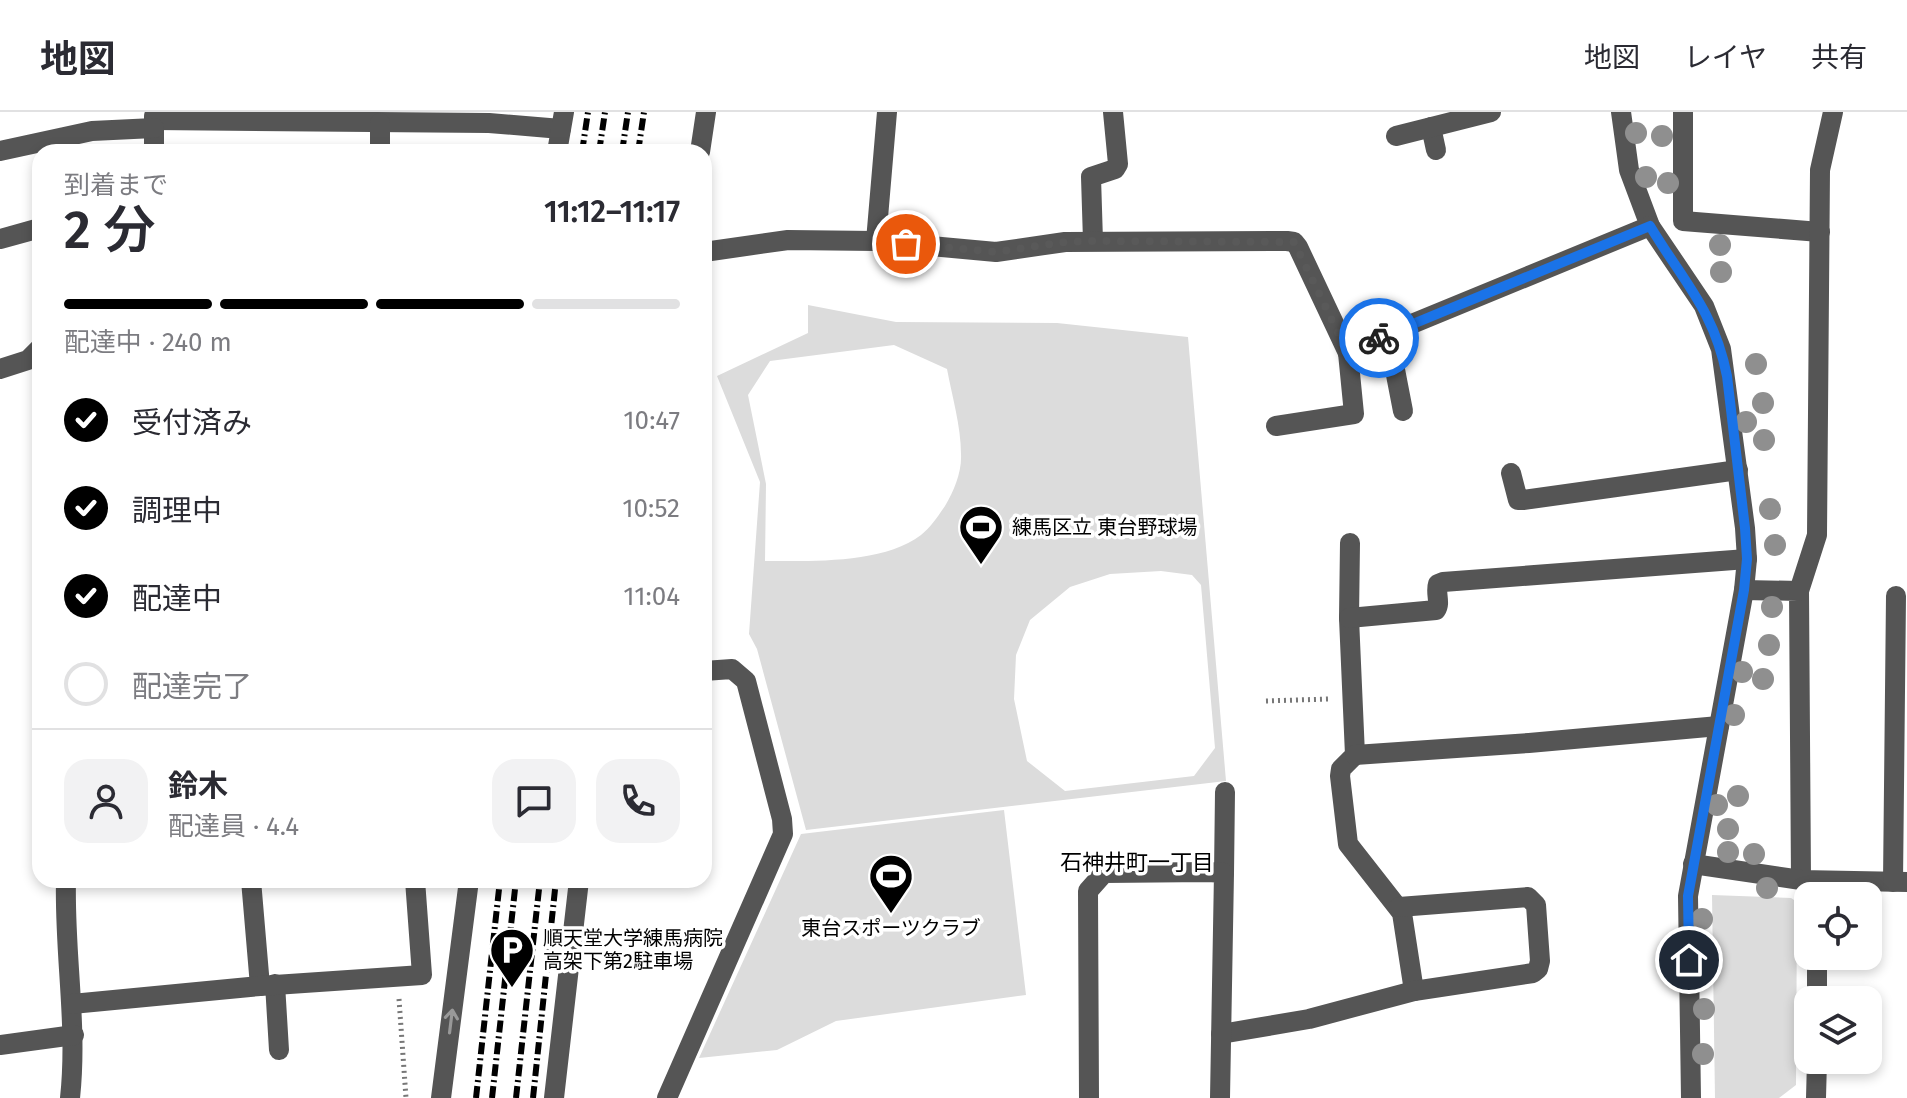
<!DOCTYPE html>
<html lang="ja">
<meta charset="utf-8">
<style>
:root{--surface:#fff;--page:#f2f2f3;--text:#2b2b33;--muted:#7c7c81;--line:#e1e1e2;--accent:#000}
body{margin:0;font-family:"Fira Sans","Noto Sans JP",sans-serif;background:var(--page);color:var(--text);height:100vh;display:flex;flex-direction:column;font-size:30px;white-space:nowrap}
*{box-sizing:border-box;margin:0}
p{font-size:26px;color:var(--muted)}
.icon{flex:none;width:44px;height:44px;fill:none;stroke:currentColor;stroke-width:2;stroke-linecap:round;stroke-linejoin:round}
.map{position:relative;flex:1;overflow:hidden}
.sheet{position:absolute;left:32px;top:32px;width:680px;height:744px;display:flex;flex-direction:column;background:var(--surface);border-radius:24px;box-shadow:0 4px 12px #0003}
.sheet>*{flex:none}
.fabs{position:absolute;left:1794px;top:770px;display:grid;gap:16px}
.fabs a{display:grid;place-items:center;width:88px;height:88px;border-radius:16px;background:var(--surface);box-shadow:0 4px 12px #0003;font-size:40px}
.pin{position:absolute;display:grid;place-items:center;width:68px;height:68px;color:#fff;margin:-34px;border:4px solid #fff;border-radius:50%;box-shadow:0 2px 8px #0007}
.courier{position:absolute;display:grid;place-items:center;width:80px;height:80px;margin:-40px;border:6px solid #1a73e8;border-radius:50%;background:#fff;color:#222;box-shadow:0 2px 10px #0007}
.headline em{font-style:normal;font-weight:600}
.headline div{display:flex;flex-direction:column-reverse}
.headline{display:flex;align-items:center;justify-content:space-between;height:136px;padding:0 32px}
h1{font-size:52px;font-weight:600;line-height:60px}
.bar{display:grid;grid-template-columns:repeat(4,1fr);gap:12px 8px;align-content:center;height:96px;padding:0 32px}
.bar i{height:10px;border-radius:6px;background:var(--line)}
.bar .active{background:var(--accent)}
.bar p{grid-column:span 4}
.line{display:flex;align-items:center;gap:20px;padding:0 32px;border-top:2px solid var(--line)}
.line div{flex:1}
.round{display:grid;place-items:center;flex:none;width:84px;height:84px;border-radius:24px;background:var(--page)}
ol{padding:0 32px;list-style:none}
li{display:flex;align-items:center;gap:24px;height:88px}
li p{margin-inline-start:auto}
li .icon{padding:8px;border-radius:50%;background:var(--accent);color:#fff;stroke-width:4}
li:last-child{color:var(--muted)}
li i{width:44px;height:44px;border:4px solid var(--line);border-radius:50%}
header{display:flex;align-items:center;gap:48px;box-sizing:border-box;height:112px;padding:0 40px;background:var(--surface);border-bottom:2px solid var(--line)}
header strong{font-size:38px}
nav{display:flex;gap:44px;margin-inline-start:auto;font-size:28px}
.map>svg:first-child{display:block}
</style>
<header>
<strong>地図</strong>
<nav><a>地図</a><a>レイヤ</a><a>共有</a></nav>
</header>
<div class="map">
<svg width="1907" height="986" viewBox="0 0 1907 986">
<rect width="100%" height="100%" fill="#fff"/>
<g fill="#dcdcdc" fill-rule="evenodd">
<path d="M808,193L896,210L1057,211L1188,225L1226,669L806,718L757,537L749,522L760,370L717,264L808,221ZM894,233L947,257C952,284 961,314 961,342C962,360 954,379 945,394C938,404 931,415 921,423C883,452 812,449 765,449L766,372L748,283L770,249ZM1161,459L1192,463L1201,473L1215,636L1194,664L1065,679L1027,649L1014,587L1016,543L1030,508L1070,475L1110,462Z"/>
<path d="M1004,698L1026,883L836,909L777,938L699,946L801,722Z"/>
<path d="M1712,783L1791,786L1797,790L1796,973L1779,986H1715Z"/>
</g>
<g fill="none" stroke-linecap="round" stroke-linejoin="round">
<g stroke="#777" stroke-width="5" stroke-dasharray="2 4" stroke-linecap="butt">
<path d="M1266,589L1329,587"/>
<path d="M399,887L406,986"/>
</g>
<g stroke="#555" stroke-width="20">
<path d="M1621,0L1629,58L1650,114L1704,194L1721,237L1745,416L1747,447L1744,478L1688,784L1691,986"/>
<path d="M1683,0V109L1820,120"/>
<path d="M154,4V40"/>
<path d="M154,8L489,11L561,17"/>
<path d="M1431,15L1436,38"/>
<path d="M1396,24L1491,0"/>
<path d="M0,39L92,19L154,16"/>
<path d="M380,40V11"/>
<path d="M557,40L564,0"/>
<path d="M700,40L706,0"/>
<path d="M0,127L40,116"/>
<path d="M876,129L887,0"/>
<path d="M1093,129L1091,65L1115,57L1118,52L1113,0"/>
<path d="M704,140L788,128L876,129L996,140L1065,130L1287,129L1294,130L1298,135L1348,241L1385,223L1650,114"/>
<path d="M1385,223L1391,237L1403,299"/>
<path d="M0,257L28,248L40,236"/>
<path d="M1276,314L1354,302L1348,241"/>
<path d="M1511,361L1518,388H1523L1738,358"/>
<path d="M1350,431L1349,506L1355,643L1341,657L1340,664L1348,732L1402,801L1414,879"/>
<path d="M1744,478L1799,479L1801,768"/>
<path d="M1799,479L1817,423L1820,58L1833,0"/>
<path d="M1349,506L1436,498C1441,491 1435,481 1438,472L1443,470L1747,447"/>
<path d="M1355,643L1529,631L1719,614"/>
<path d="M1693,752L1801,768L1907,770"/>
<path d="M1224,761L1225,680"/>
<path d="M66,768C64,841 78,913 70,986"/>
<path d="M251,768L260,874"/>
<path d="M1893,770L1896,484"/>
<path d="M275,872L279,938"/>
<path d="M1817,888V844"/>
<path d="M72,892L260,874L422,863L415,768"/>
<path d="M1221,922L1309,907L1414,879L1533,861L1538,857L1540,849L1536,793L1528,785L1399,795"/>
<path d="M0,933L74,923"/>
<path d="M441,986L469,768"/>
<path d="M554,986L579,768"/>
<path d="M667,986L783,722L782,707L746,569L732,557L704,559"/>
<path d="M1089,986L1088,779L1104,761L1208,760L1224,761L1220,986"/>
<path d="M1816,986L1817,948"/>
</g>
<g stroke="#000" stroke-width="6" stroke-dasharray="12 4 2 4" stroke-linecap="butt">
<path d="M582,40L588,0"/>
<path d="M599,40L605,0"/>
<path d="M622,40L628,0"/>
<path d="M638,40L644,0"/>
<path d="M476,986L500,768"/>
<path d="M492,986L516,768"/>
<path d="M516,986L540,768"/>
<path d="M533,986L556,768"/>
</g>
</g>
<g fill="#8f8f8f">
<circle cx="1636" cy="21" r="11"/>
<circle cx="1662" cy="24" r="11"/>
<circle cx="1646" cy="65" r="11"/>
<circle cx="1668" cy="71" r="11"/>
<circle cx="1720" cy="133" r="11"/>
<circle cx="1721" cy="160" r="11"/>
<circle cx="1756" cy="252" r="11"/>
<circle cx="1763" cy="291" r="11"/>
<circle cx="1746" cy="310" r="11"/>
<circle cx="1764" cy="328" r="11"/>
<circle cx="1770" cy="397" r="11"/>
<circle cx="1775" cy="433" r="11"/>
<circle cx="1772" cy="495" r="11"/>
<circle cx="1769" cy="533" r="11"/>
<circle cx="1742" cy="560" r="11"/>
<circle cx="1763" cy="567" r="11"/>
<circle cx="1734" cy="603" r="11"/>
<circle cx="1738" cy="684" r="11"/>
<circle cx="1717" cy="693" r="11"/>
<circle cx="1728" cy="717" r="11"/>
<circle cx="1728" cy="740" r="11"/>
<circle cx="1754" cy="742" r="11"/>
<circle cx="1767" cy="776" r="11"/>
<circle cx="1702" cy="807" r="11"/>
<circle cx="1704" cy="857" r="11"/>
<circle cx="1704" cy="897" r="11"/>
<circle cx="1703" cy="942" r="11"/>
</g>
<defs><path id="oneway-shaft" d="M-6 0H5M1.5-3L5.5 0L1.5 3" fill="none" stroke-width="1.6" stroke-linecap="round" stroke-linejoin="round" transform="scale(2)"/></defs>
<use stroke="#999" href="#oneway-shaft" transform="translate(451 909) rotate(-83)"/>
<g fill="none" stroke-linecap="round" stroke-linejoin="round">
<path stroke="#595959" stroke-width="8" stroke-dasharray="0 14.4" d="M906,132L996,140L1065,130L1093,129L1294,130L1348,241L1379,226"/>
<path stroke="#1a73e8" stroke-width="10" d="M1379,226L1650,114C1683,169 1714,198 1727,264L1745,416L1747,447L1744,478L1688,784L1689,848"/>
</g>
<defs>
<g id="stadium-pin" transform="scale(2.3)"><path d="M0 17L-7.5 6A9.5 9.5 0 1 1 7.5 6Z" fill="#000" stroke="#fff"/><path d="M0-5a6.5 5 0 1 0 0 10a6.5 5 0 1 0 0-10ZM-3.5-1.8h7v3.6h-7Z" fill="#fff"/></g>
<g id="parking-pin" transform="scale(2.3)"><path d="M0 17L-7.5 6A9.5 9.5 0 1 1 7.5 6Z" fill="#000" stroke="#fff"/><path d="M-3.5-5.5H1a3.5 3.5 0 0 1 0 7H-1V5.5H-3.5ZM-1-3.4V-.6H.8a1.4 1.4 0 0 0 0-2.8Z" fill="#fff"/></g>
</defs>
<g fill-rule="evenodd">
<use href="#stadium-pin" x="981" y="415"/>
<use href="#stadium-pin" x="891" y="764"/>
<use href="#parking-pin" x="512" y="838"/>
</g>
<g text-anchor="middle" stroke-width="7" stroke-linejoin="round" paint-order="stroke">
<g font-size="20" fill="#000" stroke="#fff" text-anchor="start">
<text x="1012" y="422">練馬区立 東台野球場</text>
<text x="891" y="823" text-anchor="middle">東台スポーツクラブ</text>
<text x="543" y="833">順天堂大学練馬病院<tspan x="543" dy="23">高架下第2駐車場</tspan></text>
</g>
<g font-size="22" fill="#000" stroke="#fff">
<text x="1137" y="758">石神井町一丁目</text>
</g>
</g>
</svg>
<div class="fabs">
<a><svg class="icon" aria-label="locate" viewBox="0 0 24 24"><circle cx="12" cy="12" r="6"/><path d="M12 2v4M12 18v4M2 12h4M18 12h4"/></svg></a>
<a><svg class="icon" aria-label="layers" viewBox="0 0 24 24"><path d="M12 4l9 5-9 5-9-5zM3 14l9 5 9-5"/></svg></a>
</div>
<div class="pin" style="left:906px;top:132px;background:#ea580c"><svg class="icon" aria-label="bag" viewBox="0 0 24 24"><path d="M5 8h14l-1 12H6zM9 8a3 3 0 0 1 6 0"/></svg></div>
<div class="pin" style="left:1689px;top:848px;background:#1f2937"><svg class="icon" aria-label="home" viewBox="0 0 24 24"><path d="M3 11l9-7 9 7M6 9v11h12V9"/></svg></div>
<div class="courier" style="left:1379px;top:226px"><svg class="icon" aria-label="bike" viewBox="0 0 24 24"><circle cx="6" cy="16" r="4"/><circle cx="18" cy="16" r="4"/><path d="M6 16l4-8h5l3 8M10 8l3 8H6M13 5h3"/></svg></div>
<section class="sheet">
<div class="headline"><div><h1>2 分</h1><p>到着まで</p></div><em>11:12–11:17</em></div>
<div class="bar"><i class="active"></i><i class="active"></i><i class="active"></i><i></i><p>配達中 · 240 m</p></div>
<ol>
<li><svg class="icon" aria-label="check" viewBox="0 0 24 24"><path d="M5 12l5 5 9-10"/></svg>受付済み<p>10:47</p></li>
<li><svg class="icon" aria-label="check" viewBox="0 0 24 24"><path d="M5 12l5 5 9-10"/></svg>調理中<p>10:52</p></li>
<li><svg class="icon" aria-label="check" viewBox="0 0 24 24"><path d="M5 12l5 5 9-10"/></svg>配達中<p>11:04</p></li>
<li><i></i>配達完了</li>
</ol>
<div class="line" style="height:144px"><a class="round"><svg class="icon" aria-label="person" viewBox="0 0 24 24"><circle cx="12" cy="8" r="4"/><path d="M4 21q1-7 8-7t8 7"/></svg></a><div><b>鈴木</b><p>配達員 · 4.4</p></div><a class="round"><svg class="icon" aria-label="chat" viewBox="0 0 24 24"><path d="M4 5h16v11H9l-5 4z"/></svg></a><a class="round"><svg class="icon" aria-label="phone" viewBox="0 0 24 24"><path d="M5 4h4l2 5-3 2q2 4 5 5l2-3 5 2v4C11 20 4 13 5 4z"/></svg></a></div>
</section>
</div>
